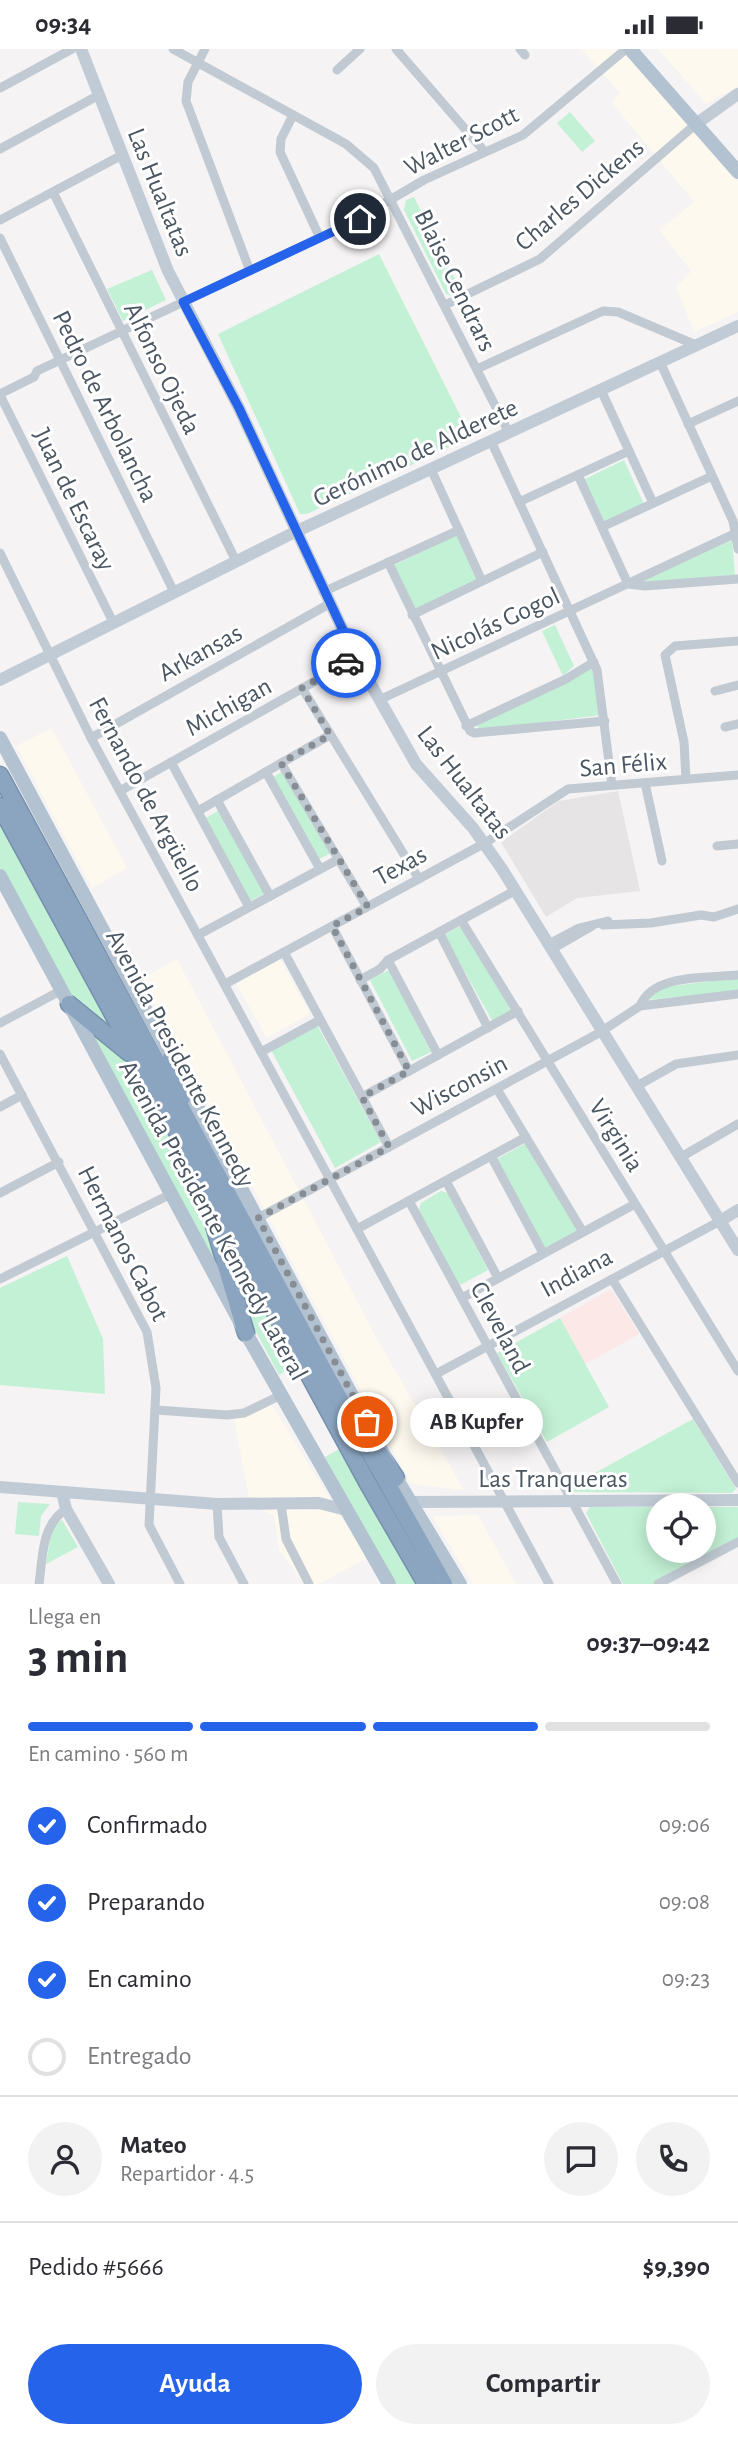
<!DOCTYPE html>
<html lang="es">
<meta charset="utf-8">
<style>
:root{--surface:#fff;--page:#f2f2f3;--text:#2b2b33;--muted:#7c7c81;--line:#e1e1e2;--accent:#2563eb}
body{margin:0;font-family:"Alegreya Sans",sans-serif;background:var(--page);color:var(--text);height:100vh;display:flex;flex-direction:column;font-size:26px;white-space:nowrap}
*{box-sizing:border-box;margin:0}
p{font-size:23px;color:var(--muted)}
.icon{flex:none;width:38px;height:38px;fill:none;stroke:currentColor;stroke-width:2;stroke-linecap:round;stroke-linejoin:round}
.map{position:relative;height:1535px;overflow:hidden}
.drawer{display:flex;flex-direction:column;background:var(--surface);flex:1}
.drawer>*{flex:none}
.buttons{position:absolute;left:646px;top:1444px;display:grid;gap:14px}
.buttons a{display:grid;place-items:center;width:70px;height:70px;border-radius:50%;background:var(--surface);box-shadow:0 4px 18px #0003;font-size:35px}
.pin{position:absolute;display:grid;place-items:center;width:60px;height:60px;color:#fff;margin:-30px;border:4px solid #fff;border-radius:50%;box-shadow:0 2px 7px #0007}
.courier{position:absolute;display:grid;place-items:center;width:70px;height:70px;margin:-35px;border:5px solid #2563eb;border-radius:50%;background:#fff;color:#222;box-shadow:0 2px 9px #0007}
.bubble{position:absolute;height:49px;border-radius:24px;background:var(--surface);box-shadow:0 4px 18px #0003;font-size:23px;font-weight:700;line-height:49px;text-align:center}
.headline em{font-style:normal;font-weight:700}
.headline div{display:flex;flex-direction:column-reverse}
.headline{display:flex;align-items:center;justify-content:space-between;height:119px;padding:0 28px}
h1{font-size:46px;font-weight:700;line-height:52px}
.bar{display:grid;grid-template-columns:repeat(4,1fr);gap:10px 7px;align-content:center;height:84px;padding:0 28px}
.bar i{height:9px;border-radius:5px;background:var(--line)}
.bar .current{background:var(--accent)}
.bar p{grid-column:span 4}
.line{display:flex;align-items:center;gap:18px;padding:0 28px;border-top:2px solid var(--line)}
.line div{flex:1}
.round{display:grid;place-items:center;flex:none;width:74px;height:74px;border-radius:37px;background:var(--page)}
ol{padding:0 28px;list-style:none}
li{display:flex;align-items:center;gap:21px;height:77px}
li p{margin-inline-start:auto}
li .icon{padding:7px;border-radius:50%;background:var(--accent);color:#fff;stroke-width:4}
li:last-child{color:var(--muted)}
li i{width:38px;height:38px;border:4px solid var(--line);border-radius:50%}
.primary-button{display:flex;gap:14px;margin-top:auto;padding:14px 28px}
.primary-button a{flex:1;height:80px;border-radius:42px;background:var(--accent);color:#fff;font-size:28px;font-weight:700;line-height:80px;text-align:center}
.primary-button a+a{background:var(--page);color:var(--text)}
.status{display:flex;justify-content:space-between;align-items:center;height:49px;padding:0 35px;background:var(--surface);direction:ltr}
.status svg{height:19px;fill:currentColor}
.map>svg:first-child{display:block}
</style>
<div class="status"><b>09:34</b><svg viewBox="0 0 49 12"><path d="M0 12V9h3v3zM5 12V6h3v6zM10 12V3h3v9zM15 12V0h3v12zM26 1h20v11H26zM47 4h2v5h-2z"/></svg></div>
<div class="map">
<svg width="738" height="1535" viewBox="0 0 738 1535">
<rect width="100%" height="100%" fill="#f5f3f3"/>
<g fill="#fdf9ef">
<path d="M581,0H621L738,133V263L694,283L676,238L691,222L659,181L694,153L611,53L620,44Z"/>
<path d="M658,0H738V37L706,55Z"/>
<path d="M52,679L127,819L92,839L16,697Z"/>
<path d="M177,910L376,1288L464,1441L411,1435L141,930Z"/>
<path d="M280,910L310,965L267,989L236,935Z"/>
<path d="M268,1350L367,1509L319,1535H304L279,1501L274,1467L250,1455L233,1364Z"/>
<path d="M478,1466L516,1535H473L432,1467Z"/>
</g>
<path fill="#e6e4e5" d="M618,742L640,842L577,849L546,868L501,793L559,752Z"/>
<path fill="#fce8e6" d="M611,1240L639,1285L585,1315L560,1269Z"/>
<g fill="#c3f1d5">
<path d="M570,63L595,92L582,103L557,74Z"/>
<path d="M414,148L461,242L452,247L446,245L404,161L406,151Z"/>
<path d="M379,205L471,388L307,465H300L218,285Z"/>
<path d="M152,221L166,251L123,272L107,240Z"/>
<path d="M624,411L644,455L604,474L583,431Z"/>
<path d="M457,486L479,532L413,563L392,517Z"/>
<path d="M732,491L735,526L637,534Z"/>
<path d="M555,576L574,617L563,627L542,582Z"/>
<path d="M591,614L602,666L479,681L477,674Z"/>
<path d="M284,721L333,803L317,811L272,729Z"/>
<path d="M221,760L266,844L249,853L204,770Z"/>
<path d="M0,775L13,797L117,987L71,951L0,819Z"/>
<path d="M463,876L512,963L493,973L444,886Z"/>
<path d="M389,921L431,1003L412,1012L370,931Z"/>
<path d="M738,929V942L646,951L663,938Z"/>
<path d="M81,970L126,1012L175,1099L204,1165L227,1237Z"/>
<path d="M317,976L381,1093L335,1119L271,1001Z"/>
<path d="M528,1093L579,1182L544,1200L495,1111Z"/>
<path d="M441,1142L448,1144L488,1221L458,1237L419,1161L421,1154Z"/>
<path d="M224,1181L296,1316L279,1326L245,1262Z"/>
<path d="M67,1207L103,1290L105,1345L0,1336V1239Z"/>
<path d="M560,1269L609,1358L547,1393L497,1304Z"/>
<path d="M693,1370L736,1440L732,1444L574,1443L571,1437Z"/>
<path d="M341,1399L417,1535H395L325,1408Z"/>
<path d="M18,1453L50,1455L41,1467L39,1487L15,1485Z"/>
<path d="M590,1458H658V1502H704V1458H738V1490L654,1535H623L586,1464Z"/>
<path d="M62,1471L78,1498L46,1515L52,1478Z"/>
</g>
<g fill="none" stroke-linecap="round" stroke-linejoin="round">
<g stroke="#7690ad" stroke-width="19">
<g id="highway">
<path d="M0,726L329,1331L444,1535"/>
<path d="M0,757L367,1433L426,1535"/>
<path d="M69,955L129,1004"/>
<path d="M171,1008L182,1049"/>
<path d="M207,1153L246,1284"/>
<path d="M380,1405L396,1429"/>
</g>
</g>
<g stroke="#c1cad2" stroke-width="9">
<path d="M173,0L346,95L374,119L509,384"/>
<path d="M205,0L188,33L186,52L250,222"/>
<path d="M396,0L485,103"/>
<path d="M520,0L525,6"/>
<path d="M337,21L360,0"/>
<path d="M0,39L72,0"/>
<path d="M293,66L281,90L280,103L320,189"/>
<path d="M0,100L99,46"/>
<path d="M53,143L236,512"/>
<path d="M0,171L122,106"/>
<path d="M0,189L174,543"/>
<path d="M445,256L540,210L696,75"/>
<path d="M660,313L733,472L738,500"/>
<path d="M477,320L603,262L618,263L696,296"/>
<path d="M601,341L653,454"/>
<path d="M0,345L34,328L37,322L349,175L424,131L523,86L626,0"/>
<path d="M0,346L113,573"/>
<path d="M688,375L738,352"/>
<path d="M491,392L597,621L612,736"/>
<path d="M431,420L482,532"/>
<path d="M578,426L628,535L645,537L738,530"/>
<path d="M519,453L629,402"/>
<path d="M602,478L712,427"/>
<path d="M0,504L91,689L549,1535"/>
<path d="M388,513L470,682L474,684L605,672"/>
<path d="M323,543L459,481"/>
<path d="M412,566L543,503"/>
<path d="M302,639L419,830"/>
<path d="M715,642L738,636"/>
<path d="M379,651L738,483"/>
<path d="M466,677L566,630L594,613"/>
<path d="M725,678L738,675"/>
<path d="M91,689L329,555"/>
<path d="M171,713L249,858"/>
<path d="M281,714L367,858"/>
<path d="M266,723L320,820"/>
<path d="M686,730L684,693L665,606L675,597L738,592"/>
<path d="M645,734L662,812"/>
<path d="M120,742L356,609"/>
<path d="M217,751L270,847"/>
<path d="M198,762L330,686"/>
<path d="M717,797L738,795"/>
<path d="M461,871L738,1322"/>
<path d="M603,876L651,874L701,866L714,868L738,860"/>
<path d="M332,877L409,1022"/>
<path d="M439,883L488,979"/>
<path d="M198,886L339,810"/>
<path d="M549,895L579,879L608,872"/>
<path d="M552,900L592,877"/>
<path d="M284,903L389,1098"/>
<path d="M388,911L438,1006"/>
<path d="M360,931L380,920L388,911L516,841"/>
<path d="M225,935L485,794L568,740L738,726"/>
<path d="M640,957C653,924 709,929 738,926"/>
<path d="M0,974L62,941"/>
<path d="M261,1003L320,971"/>
<path d="M0,1005L147,1283L156,1339L149,1476L180,1535"/>
<path d="M637,1037L676,1015L738,1006"/>
<path d="M497,1040L583,1183"/>
<path d="M362,1048L518,962"/>
<path d="M0,1058L22,1046"/>
<path d="M491,1107L543,1204"/>
<path d="M681,1108L738,1075"/>
<path d="M446,1132L498,1229"/>
<path d="M0,1144L59,1113"/>
<path d="M409,1152L617,1535"/>
<path d="M258,1169L599,984L640,957L738,945"/>
<path d="M357,1180L526,1088"/>
<path d="M0,1230L171,1145"/>
<path d="M612,1230L738,1434"/>
<path d="M462,1249L635,1155"/>
<path d="M436,1325L720,1172"/>
<path d="M156,1361L227,1366L244,1364L281,1346"/>
<path d="M217,1455L219,1488L244,1535"/>
<path d="M281,1455L286,1490L309,1535"/>
<path d="M39,1535C43,1507 41,1477 66,1460"/>
<path d="M658,1535L738,1493"/>
</g>
<g stroke="#c1cbd6" stroke-width="12">
<path d="M81,0L168,222L239,359L356,609L416,715L473,779L502,820L738,1201"/>
<path d="M696,75L738,45"/>
<path d="M0,631L295,483L738,277"/>
<path d="M720,1172L738,1161"/>
<path d="M0,1438L217,1455L319,1454L346,1461"/>
<path d="M62,1443L66,1460L109,1535"/>
<path d="M410,1453L738,1451"/>
</g>
<g stroke="#b3c2d1" stroke-width="14">
<path d="M630,0L738,123"/>
<path d="M0,689L396,1429L460,1535"/>
<path d="M0,827L246,1284L389,1535"/>
</g>
<use href="#highway" stroke="#8ba5c1" stroke-width="16"/>
</g>
<g fill="none" stroke-linecap="round" stroke-linejoin="round">
<path stroke="#868d94" stroke-width="7" stroke-dasharray="0 12.6" d="M346,614L302,639L330,686L281,714L368,858L332,877L409,1022L362,1048L389,1098L258,1169L367,1373"/>
<path stroke="#2563eb" stroke-width="9" d="M346,614L356,609L239,359L183,253L360,170"/>
</g>
<g text-anchor="middle" stroke-width="6" stroke-linejoin="round" paint-order="stroke">
<g font-size="26" fill="#4a5661" stroke="#fff">
<text transform="translate(461 91) rotate(-27)" y="9">Walter Scott</text>
<text transform="translate(161 143) rotate(68)" y="9">Las Hualtatas</text>
<text transform="translate(579 145) rotate(-40)" y="9">Charles Dickens</text>
<text transform="translate(456 231) rotate(64)" y="9">Blaise Cendrars</text>
<text transform="translate(163 319) rotate(64)" y="9">Alfonso Ojeda</text>
<text transform="translate(106 357) rotate(64)" y="9">Pedro de Arbolancha</text>
<text transform="translate(415 403) rotate(-25)" y="9">Gerónimo de Alderete</text>
<text transform="translate(75 450) rotate(64)" y="9">Juan de Escaray</text>
<text transform="translate(495 574) rotate(-25)" y="9">Nicolás Gogol</text>
<text transform="translate(200 603) rotate(-29)" y="9">Arkansas</text>
<text transform="translate(228 657) rotate(-29)" y="9">Michigan</text>
<text transform="translate(623 715) rotate(-5)" y="9">San Félix</text>
<text transform="translate(465 733) rotate(52)" y="9">Las Hualtatas</text>
<text transform="translate(147 745) rotate(62)" y="9">Fernando de Argüello</text>
<text transform="translate(400 816) rotate(-29)" y="9">Texas</text>
<text transform="translate(181 1009) rotate(62)" y="9">Avenida Presidente Kennedy</text>
<text transform="translate(459 1036) rotate(-28)" y="9">Wisconsin</text>
<text transform="translate(617 1086) rotate(58)" y="9">Virginia</text>
<text transform="translate(214 1171) rotate(61)" y="9">Avenida Presidente Kennedy Lateral</text>
<text transform="translate(124 1194) rotate(63)" y="9">Hermanos Cabot</text>
<text transform="translate(576 1223) rotate(-28)" y="9">Indiana</text>
<text transform="translate(501 1278) rotate(62)" y="9">Cleveland</text>
<text x="553" y="1438">Las Tranqueras</text>
</g>
</g>
</svg>
<div class="buttons">
<a><svg class="icon" aria-label="locate" viewBox="0 0 24 24"><circle cx="12" cy="12" r="6"/><path d="M12 2v4M12 18v4M2 12h4M18 12h4"/></svg></a>
</div>
<div class="pin" style="left:367px;top:1373px;background:#ea580c"><svg class="icon" aria-label="bag" viewBox="0 0 24 24"><path d="M5 8h14l-1 12H6zM9 8a3 3 0 0 1 6 0"/></svg></div>
<div class="pin" style="left:360px;top:170px;background:#1f2937"><svg class="icon" aria-label="home" viewBox="0 0 24 24"><path d="M3 11l9-7 9 7M6 9v11h12V9"/></svg></div>
<div class="courier" style="left:346px;top:614px"><svg class="icon" aria-label="car" viewBox="0 0 24 24"><path d="M5 17H2v-5l4-1 3-4h7l3 4 3 1v5h-3M9 17h6M6 11h13"/><circle cx="7" cy="17" r="2"/><circle cx="17" cy="17" r="2"/></svg></div>
<div class="bubble" style="left:410px;top:1349px;width:133px">AB Kupfer</div>
</div>
<section class="drawer">
<div class="headline"><div><h1>3 min</h1><p>Llega en</p></div><em>09:37–09:42</em></div>
<div class="bar"><i class="current"></i><i class="current"></i><i class="current"></i><i></i><p>En camino · 560 m</p></div>
<ol>
<li><svg class="icon" aria-label="check" viewBox="0 0 24 24"><path d="M5 12l5 5 9-10"/></svg>Confirmado<p>09:06</p></li>
<li><svg class="icon" aria-label="check" viewBox="0 0 24 24"><path d="M5 12l5 5 9-10"/></svg>Preparando<p>09:08</p></li>
<li><svg class="icon" aria-label="check" viewBox="0 0 24 24"><path d="M5 12l5 5 9-10"/></svg>En camino<p>09:23</p></li>
<li><i></i>Entregado</li>
</ol>
<div class="line" style="height:126px"><a class="round"><svg class="icon" aria-label="person" viewBox="0 0 24 24"><circle cx="12" cy="8" r="4"/><path d="M4 21q1-7 8-7t8 7"/></svg></a><div><b>Mateo</b><p>Repartidor · 4.5</p></div><a class="round"><svg class="icon" aria-label="chat" viewBox="0 0 24 24"><path d="M4 5h16v11H9l-5 4z"/></svg></a><a class="round"><svg class="icon" aria-label="phone" viewBox="0 0 24 24"><path d="M5 4h4l2 5-3 2q2 4 5 5l2-3 5 2v4C11 20 4 13 5 4z"/></svg></a></div>
<div class="line" style="height:91px"><div>Pedido #5666</div><b>$9,390</b></div>
<div class="primary-button"><a>Ayuda</a><a>Compartir</a></div>
</section>
